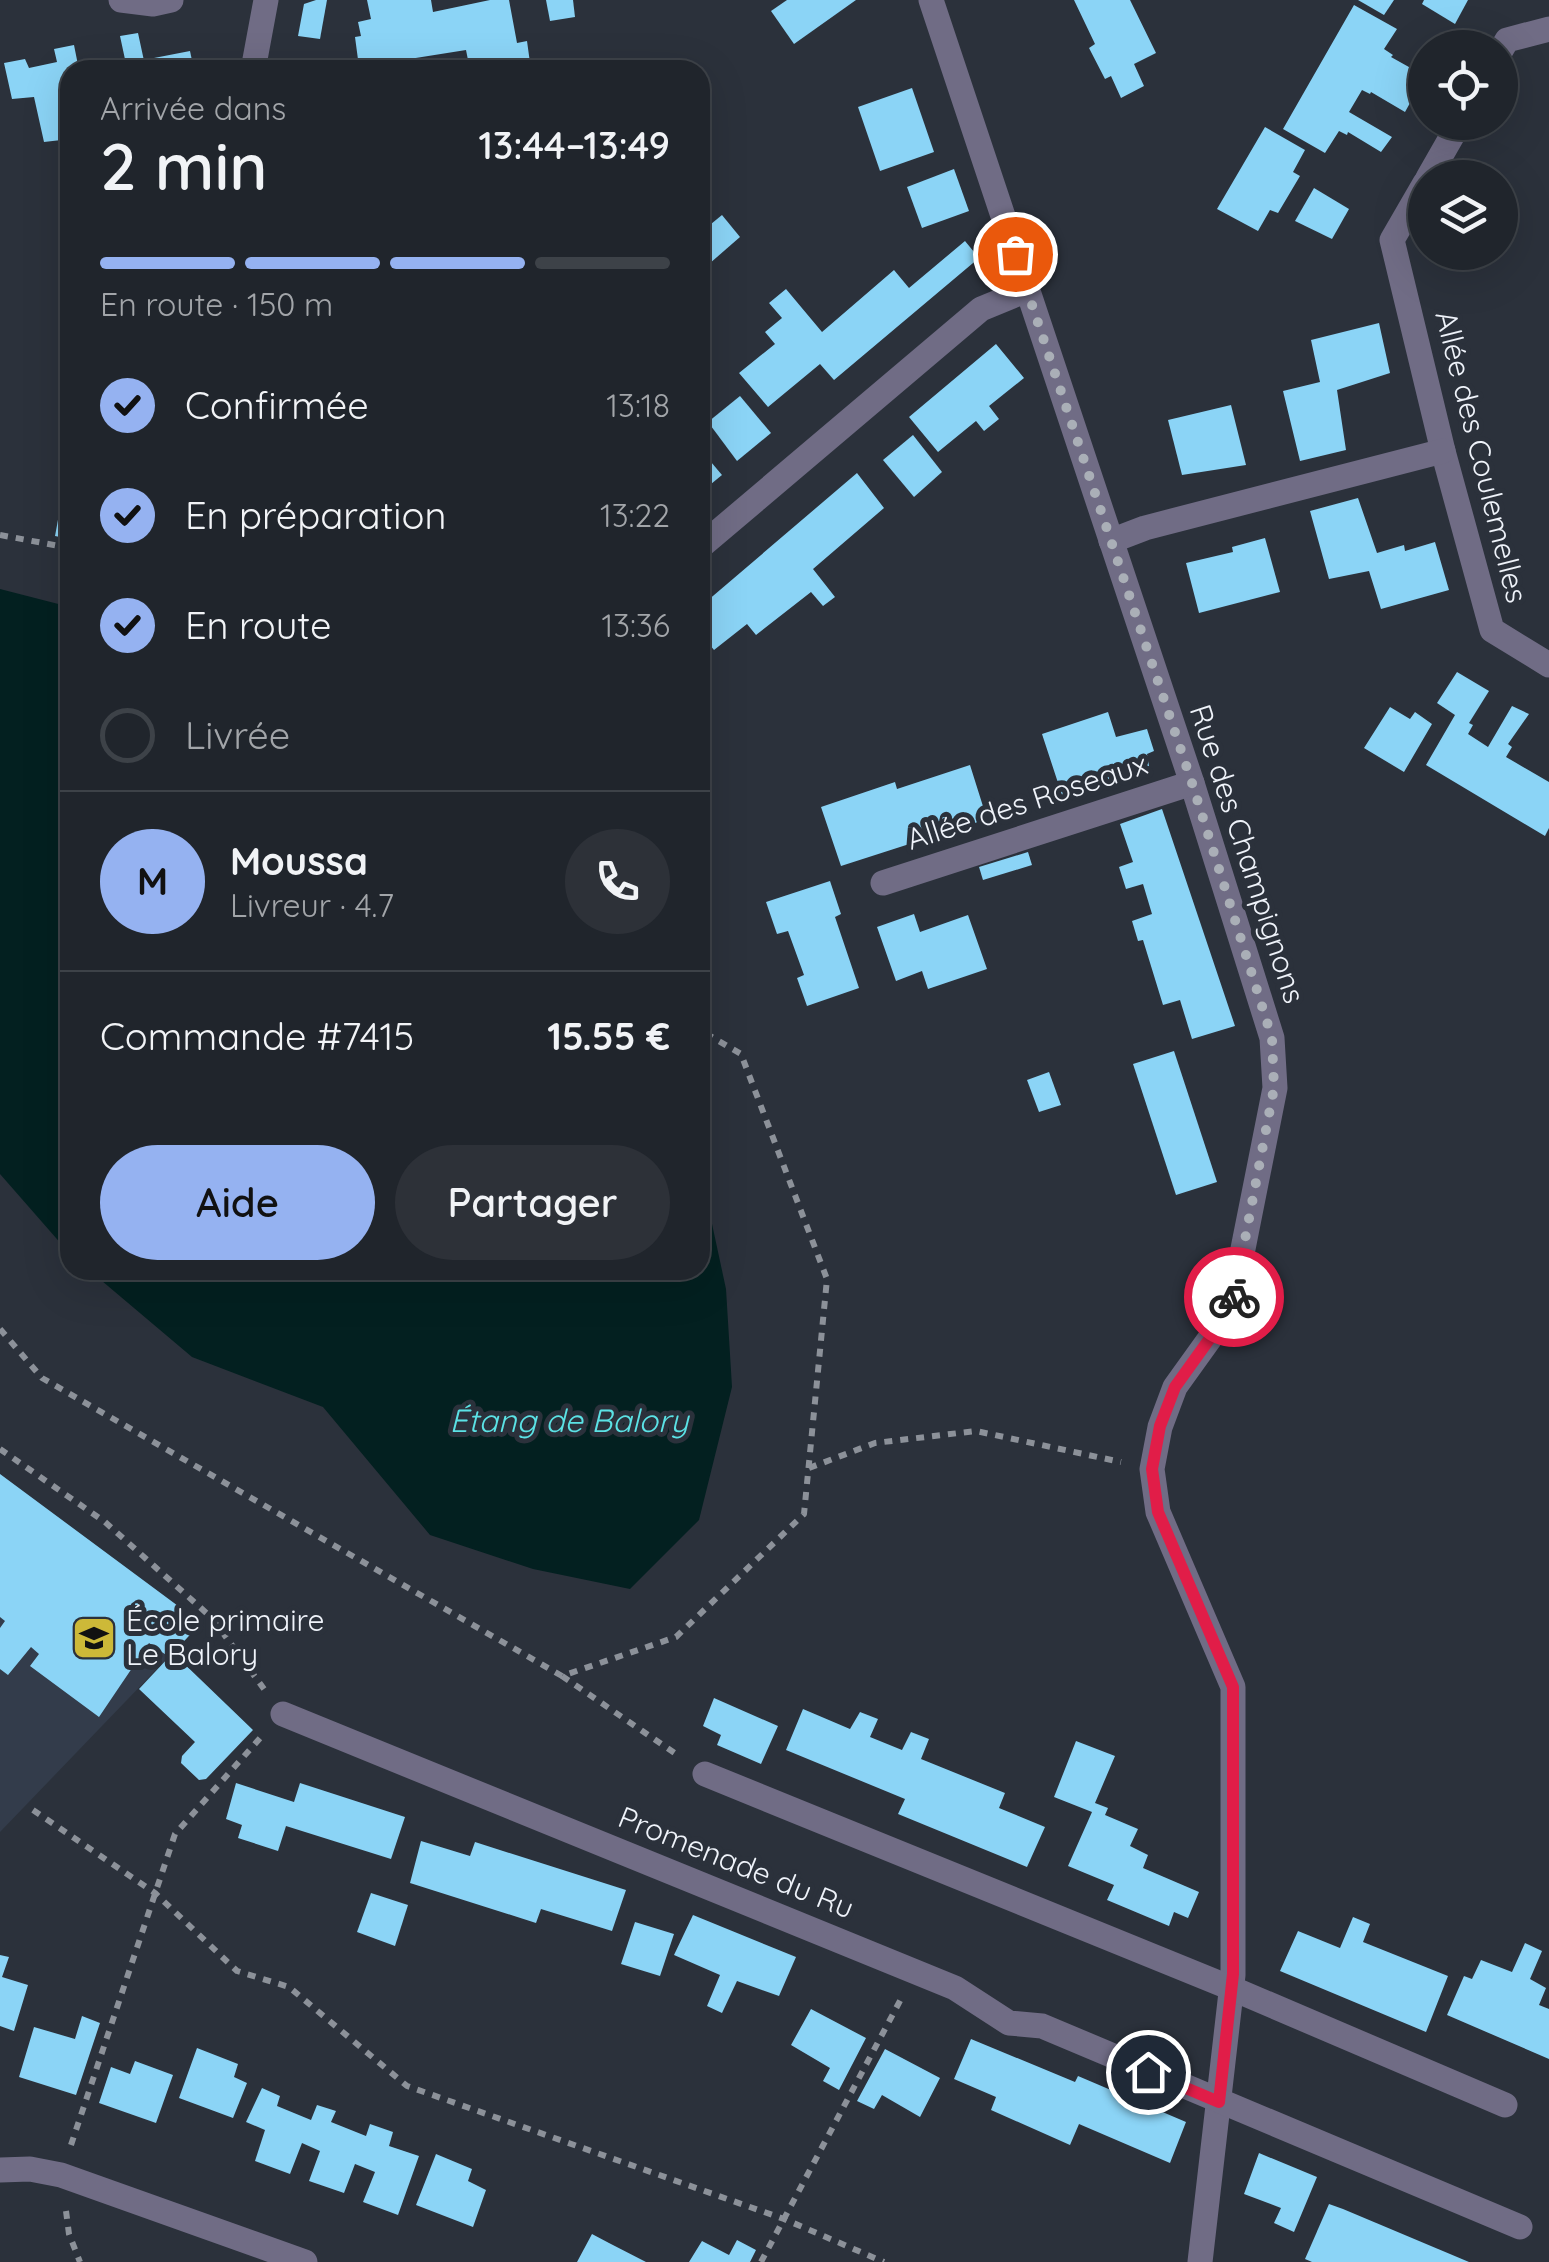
<!DOCTYPE html>
<html lang="fr">
<meta charset="utf-8">
<style>
:root{--surface:#20252c;--page:#2d3138;--text:#f1f3f6;--muted:#a2a5a9;--line:#3d4248;--accent:#95b2f1}
body{margin:0;font-family:Quicksand,sans-serif;background:var(--page);color:var(--text);height:100vh;display:flex;flex-direction:column;font-size:38px;white-space:nowrap}
*{box-sizing:border-box;margin:0}
p{font-size:32px;color:var(--muted)}
.icon{flex:none;width:55px;height:55px;fill:none;stroke:currentColor;stroke-width:2;stroke-linecap:round;stroke-linejoin:round}
.map{position:relative;flex:1;overflow:hidden}
.details{position:absolute;left:60px;top:60px;width:650px;height:1220px;display:flex;flex-direction:column;background:var(--surface);border-radius:30px;box-shadow:0 10px 40px #0002,0 0 0 2px var(--line)}
.details>*{flex:none}
.buttons{position:absolute;left:1408px;top:30px;display:grid;gap:20px}
.buttons a{display:grid;place-items:center;width:110px;height:110px;border-radius:50%;background:var(--surface);box-shadow:0 10px 40px #0002,0 0 0 2px var(--line);font-size:50px}
.pin{position:absolute;display:grid;place-items:center;width:85px;height:85px;color:#fff;margin:-42px;border:5px solid #fff;border-radius:50%;box-shadow:0 2px 10px #0007}
.courier{position:absolute;display:grid;place-items:center;width:100px;height:100px;margin:-50px;border:8px solid #e11d48;border-radius:50%;background:#fff;color:#222;box-shadow:0 2px 12px #0007}
.head em{font-style:normal;font-weight:600}
.head div{display:flex;flex-direction:column-reverse}
.head{display:flex;align-items:center;justify-content:space-between;height:170px;padding:0 40px}
h1{font-size:65px;font-weight:600;line-height:75px}
.bar{display:grid;grid-template-columns:repeat(4,1fr);gap:15px 10px;align-content:center;height:120px;padding:0 40px}
.bar i{height:12px;border-radius:8px;background:var(--line)}
.bar .selected{background:var(--accent)}
.bar p{grid-column:span 4}
.line{display:flex;align-items:center;gap:25px;padding:0 40px;border-top:2px solid var(--line)}
.line div{flex:1}
.round{display:grid;place-items:center;flex:none;width:105px;height:105px;border-radius:52px;background:var(--page)}
ol{padding:0 40px;list-style:none}
li{display:flex;align-items:center;gap:30px;height:110px}
li p{margin-inline-start:auto}
li .icon{padding:10px;border-radius:50%;background:var(--accent);color:#111;stroke-width:4}
li:last-child{color:var(--muted)}
li i{width:55px;height:55px;border:5px solid var(--line);border-radius:50%}
.action{display:flex;gap:20px;margin-top:auto;padding:20px 40px}
.action a{flex:1;height:115px;border-radius:60px;background:var(--accent);color:#111;font-size:40px;font-weight:600;line-height:115px;text-align:center}
.action a+a{background:var(--page);color:var(--text)}
.map>svg:first-child{display:block}
</style>
<div class="map">
<svg width="1549" height="2262" viewBox="0 0 1549 2262">
<rect width="100%" height="100%" fill="#2b313b"/>
<path fill="#333c4b" d="M0,1474L201,1623L0,1832Z"/>
<g fill="#032020">
<path d="M0,589L70,607V1254L0,1174Z"/>
<path d="M700,1168L726,1289L732,1387L699,1520L630,1589L533,1569L430,1535L323,1407L192,1357L89,1270H700Z"/>
</g>
<g fill="#8bd4f6">
<path d="M316,0H327L320,39L298,36L304,4Z"/>
<path d="M367,0H431L433,12L490,0H509L517,43L527,41L531,70H470L466,50L359,67L355,37L361,36L358,22L371,19Z"/>
<path d="M546,0H573L575,17L550,21Z"/>
<path d="M787,0H856L794,44L771,11Z"/>
<path d="M1074,0H1130L1156,53L1134,64L1144,86L1121,98L1111,76L1105,79L1089,48L1095,44Z"/>
<path d="M1358,0H1394L1384,15Z"/>
<path d="M1424,0H1468L1455,24L1422,4Z"/>
<path d="M1354,5L1397,29L1384,49L1393,55L1391,57L1425,76L1405,112L1371,92L1370,94L1362,90L1349,112L1392,137L1381,152L1348,132L1347,135L1339,131L1325,153L1283,129Z"/>
<path d="M138,33L146,70H104L126,64L120,36Z"/>
<path d="M74,45L79,70H70V139L44,142L34,97L12,99L4,63L25,59L29,68L57,62L54,49Z"/>
<path d="M190,51L194,70H156L154,58Z"/>
<path d="M912,88L934,152L880,171L858,107Z"/>
<path d="M1265,127L1305,150L1293,172L1300,176L1278,213L1270,210L1258,231L1217,209Z"/>
<path d="M954,169L969,211L922,228L907,187Z"/>
<path d="M1314,188L1349,209L1332,239L1295,221Z"/>
<path d="M722,215L740,237L709,264L700,253V233Z"/>
<path d="M965,241L979,258L834,380L820,364L768,407L739,373L775,344L765,332L782,318L769,303L786,289L822,332L894,270L909,288Z"/>
<path d="M1379,323L1390,373L1337,390L1346,450L1300,461L1283,391L1320,382L1311,340Z"/>
<path d="M996,344L1024,378L989,406L999,419L984,431L976,421L938,452L909,417Z"/>
<path d="M740,396L771,433L737,461L708,422Z"/>
<path d="M1231,405L1246,465L1182,475L1168,420Z"/>
<path d="M913,435L942,472L914,497L883,460Z"/>
<path d="M700,449L722,475L700,493Z"/>
<path d="M857,473L884,508L813,569L835,597L823,606L811,592L756,635L747,624L714,650L700,633V607Z"/>
<path d="M65,482L70,483V539L55,536Z"/>
<path d="M1358,498L1377,553L1404,545L1405,551L1435,542L1449,590L1381,609L1369,571L1329,579L1310,511Z"/>
<path d="M1265,538L1280,592L1199,613L1186,563L1233,552L1232,547Z"/>
<path d="M1457,672L1489,691L1469,723L1473,725L1468,734L1488,747L1512,706L1529,714L1508,744L1512,747L1506,757L1549,782V828L1545,836L1426,765L1455,715L1437,703Z"/>
<path d="M1390,707L1410,719L1415,712L1432,724L1404,772L1364,748Z"/>
<path d="M1108,712L1116,737L1147,729L1154,751L1147,754L1149,766L1062,795L1042,734Z"/>
<path d="M970,765L987,819L841,866L821,807L895,782L897,789Z"/>
<path d="M1162,809L1235,1026L1192,1039L1180,1000L1163,1005L1143,940L1138,941L1132,921L1152,914L1143,884L1126,889L1119,867L1133,862L1120,824Z"/>
<path d="M1028,852L1032,865L983,880L979,867Z"/>
<path d="M830,881L841,914L835,917L859,988L807,1006L797,978L804,975L788,931L777,934L766,902Z"/>
<path d="M914,914L920,932L968,915L987,969L928,989L922,971L896,981L877,927Z"/>
<path d="M1174,1051L1217,1182L1176,1195L1133,1064Z"/>
<path d="M1049,1072L1061,1105L1039,1112L1027,1080Z"/>
<path d="M0,1474L201,1623L173,1653L253,1730L206,1779L199,1780L181,1763L182,1756L195,1742L139,1689L169,1657L149,1643L99,1717L30,1666L39,1654L31,1647L8,1675L0,1669V1628L5,1621L0,1617Z"/>
<path d="M714,1698L778,1726L761,1764L717,1745L721,1735L703,1726Z"/>
<path d="M803,1709L850,1729L860,1712L878,1719L870,1737L902,1750L911,1732L929,1739L921,1759L1005,1793L999,1808L1045,1827L1027,1867L898,1814L905,1799L786,1750Z"/>
<path d="M1076,1741L1115,1756L1095,1803L1108,1808L1105,1815L1138,1829L1130,1846L1148,1855L1143,1868L1199,1892L1188,1918L1174,1912L1169,1926L1107,1900L1114,1885L1068,1866L1092,1812L1054,1797Z"/>
<path d="M236,1783L294,1802L300,1783L405,1817L391,1859L286,1826L278,1851L238,1838L242,1825L226,1819Z"/>
<path d="M421,1841L470,1856L475,1842L626,1890L612,1931L541,1909L536,1923L410,1883Z"/>
<path d="M371,1893L408,1905L395,1946L357,1932Z"/>
<path d="M693,1915L796,1957L779,1996L737,1981L722,2013L707,2006L720,1975L674,1955Z"/>
<path d="M1353,1917L1370,1924L1363,1942L1448,1976L1426,2032L1280,1971L1298,1931L1340,1948Z"/>
<path d="M635,1922L674,1934L660,1976L621,1964Z"/>
<path d="M1525,1943L1542,1951L1530,1979L1546,1988L1539,2005L1549,2009V2059L1447,2015L1464,1976L1472,1979L1481,1960L1512,1972Z"/>
<path d="M0,1955L9,1957L2,1977L28,1985L14,2031L0,2026Z"/>
<path d="M811,2009L866,2038L839,2090L823,2081L830,2068L791,2045Z"/>
<path d="M82,2016L100,2023L76,2095L19,2077L34,2027L75,2039Z"/>
<path d="M971,2039L1075,2082L1078,2076L1186,2122L1170,2163L1079,2124L1070,2145L991,2110L996,2097L954,2079Z"/>
<path d="M197,2048L238,2064L234,2077L247,2083L233,2118L179,2098Z"/>
<path d="M885,2049L940,2078L920,2117L882,2095L874,2109L857,2101Z"/>
<path d="M135,2061L173,2075L156,2123L99,2103L111,2067L130,2074Z"/>
<path d="M262,2088L280,2096L277,2106L311,2120L317,2105L336,2111L331,2122L366,2136L370,2124L393,2132L389,2146L419,2156L398,2215L363,2202L375,2172L355,2164L344,2193L309,2181L320,2151L302,2143L290,2174L255,2161L265,2130L246,2122Z"/>
<path d="M1259,2153L1317,2177L1294,2232L1274,2223L1281,2208L1244,2194Z"/>
<path d="M436,2154L472,2169L468,2181L486,2190L473,2227L416,2205Z"/>
<path d="M1329,2204L1343,2209L1469,2262H1312L1305,2259Z"/>
<path d="M592,2234L609,2243L646,2262H577Z"/>
<path d="M737,2240L756,2250L750,2262H689L702,2241L729,2255Z"/>
</g>
<g fill="none" stroke-linecap="round" stroke-linejoin="round">
<g stroke="#8c9199" stroke-width="6" stroke-dasharray="8 8" stroke-linecap="butt">
<path d="M0,535L70,548"/>
<path d="M0,1329L42,1378L562,1676L676,1637L804,1514L827,1279L741,1054L700,1030"/>
<path d="M0,1449L105,1522L212,1618L264,1689"/>
<path d="M809,1468L875,1443L976,1431L1121,1462"/>
<path d="M562,1676L679,1756"/>
<path d="M33,1810L155,1893L237,1971L289,1987L407,2086L784,2219L884,2262"/>
<path d="M71,2145L175,1834L261,1737"/>
<path d="M66,2211L69,2234L80,2262"/>
<path d="M761,2262L901,1999"/>
</g>
<g stroke="#706c85" stroke-width="25">
<path d="M121,0L153,4L171,0"/>
<path d="M931,0L1192,783L1272,1038L1275,1088L1231,1309L1175,1387L1160,1427L1152,1469L1158,1512L1233,1687V1975L1200,2262"/>
<path d="M1500,52L1507,40L1549,29"/>
<path d="M253,70L266,0"/>
<path d="M1428,178L1460,122"/>
<path d="M1425,183L1392,240L1443,451L1492,630L1549,665"/>
<path d="M1111,541L1145,528L1443,451"/>
<path d="M700,547L981,309L1027,290"/>
<path d="M883,883L1192,783"/>
<path d="M283,1714L955,1988L1009,2023L1042,2026L1520,2227"/>
<path d="M705,1774L1231,1988L1505,2105"/>
<path d="M0,2170L30,2169L61,2175L305,2262"/>
</g>
</g>
<g fill="none" stroke-linecap="round" stroke-linejoin="round">
<path stroke="#aaafb7" stroke-width="10" stroke-dasharray="0 18" d="M1015,254L1192,783L1272,1038L1274,1088L1234,1297"/>
<path stroke="#e11d48" stroke-width="12" d="M1148,2072L1219,2102L1233,1974V1687L1158,1512L1152,1469L1160,1426L1175,1387L1231,1309L1234,1297"/>
</g>
<defs>
<g id="school-square" transform="scale(2.25)"><rect x="-9" y="-9" width="18" height="18" rx="4" fill="#cdb938" stroke="#2b313b"/><path d="M0-5L7-2L0 1L-7-2ZM-4 1L0 2.5L4 1V4Q0 6-4 4Z" fill="#111"/></g>
</defs>
<g fill-rule="evenodd">
<use href="#school-square" x="94" y="1638"/>
</g>
<g text-anchor="middle" stroke-width="10" stroke-linejoin="round" paint-order="stroke">
<g font-size="30" fill="#eff3fa" stroke="#2b313b">
<text transform="translate(1481 457) rotate(76)" y="10">Allée des Coulemelles</text>
<text transform="translate(1027 802) rotate(-18)" y="10">Allée des Roseaux</text>
<text transform="translate(1247 854) rotate(72)" y="10">Rue des Champignons</text>
<text transform="translate(736 1863) rotate(22)" y="10">Promenade du Ru</text>
</g>
<g font-size="30" fill="#eff3fa" stroke="#2b313b" text-anchor="start">
<text x="126" y="1631">École primaire<tspan x="126" dy="34">Le Balory</tspan></text>
</g>
<g font-size="32" font-style="italic" fill="#5be2e5" stroke="#2b313b">
<text x="569" y="1432">Étang de Balory</text>
</g>
</g>
</svg>
<div class="buttons">
<a><svg class="icon" aria-label="locate" viewBox="0 0 24 24"><circle cx="12" cy="12" r="6"/><path d="M12 2v4M12 18v4M2 12h4M18 12h4"/></svg></a>
<a><svg class="icon" aria-label="layers" viewBox="0 0 24 24"><path d="M12 4l9 5-9 5-9-5zM3 14l9 5 9-5"/></svg></a>
</div>
<div class="pin" style="left:1015px;top:254px;background:#ea580c"><svg class="icon" aria-label="bag" viewBox="0 0 24 24"><path d="M5 8h14l-1 12H6zM9 8a3 3 0 0 1 6 0"/></svg></div>
<div class="pin" style="left:1148px;top:2072px;background:#1f2937"><svg class="icon" aria-label="home" viewBox="0 0 24 24"><path d="M3 11l9-7 9 7M6 9v11h12V9"/></svg></div>
<div class="courier" style="left:1234px;top:1297px"><svg class="icon" aria-label="bike" viewBox="0 0 24 24"><circle cx="6" cy="16" r="4"/><circle cx="18" cy="16" r="4"/><path d="M6 16l4-8h5l3 8M10 8l3 8H6M13 5h3"/></svg></div>
<section class="details">
<div class="head"><div><h1>2 min</h1><p>Arrivée dans</p></div><em>13:44–13:49</em></div>
<div class="bar"><i class="selected"></i><i class="selected"></i><i class="selected"></i><i></i><p>En route · 150 m</p></div>
<ol>
<li><svg class="icon" aria-label="check" viewBox="0 0 24 24"><path d="M5 12l5 5 9-10"/></svg>Confirmée<p>13:18</p></li>
<li><svg class="icon" aria-label="check" viewBox="0 0 24 24"><path d="M5 12l5 5 9-10"/></svg>En préparation<p>13:22</p></li>
<li><svg class="icon" aria-label="check" viewBox="0 0 24 24"><path d="M5 12l5 5 9-10"/></svg>En route<p>13:36</p></li>
<li><i></i>Livrée</li>
</ol>
<div class="line" style="height:180px"><b class="round" style="background:var(--accent);color:#111">M</b><div><b>Moussa</b><p>Livreur · 4.7</p></div><a class="round"><svg class="icon" aria-label="phone" viewBox="0 0 24 24"><path d="M5 4h4l2 5-3 2q2 4 5 5l2-3 5 2v4C11 20 4 13 5 4z"/></svg></a></div>
<div class="line" style="height:130px"><div>Commande #7415</div><b>15.55 €</b></div>
<div class="action"><a>Aide</a><a>Partager</a></div>
</section>
</div>
